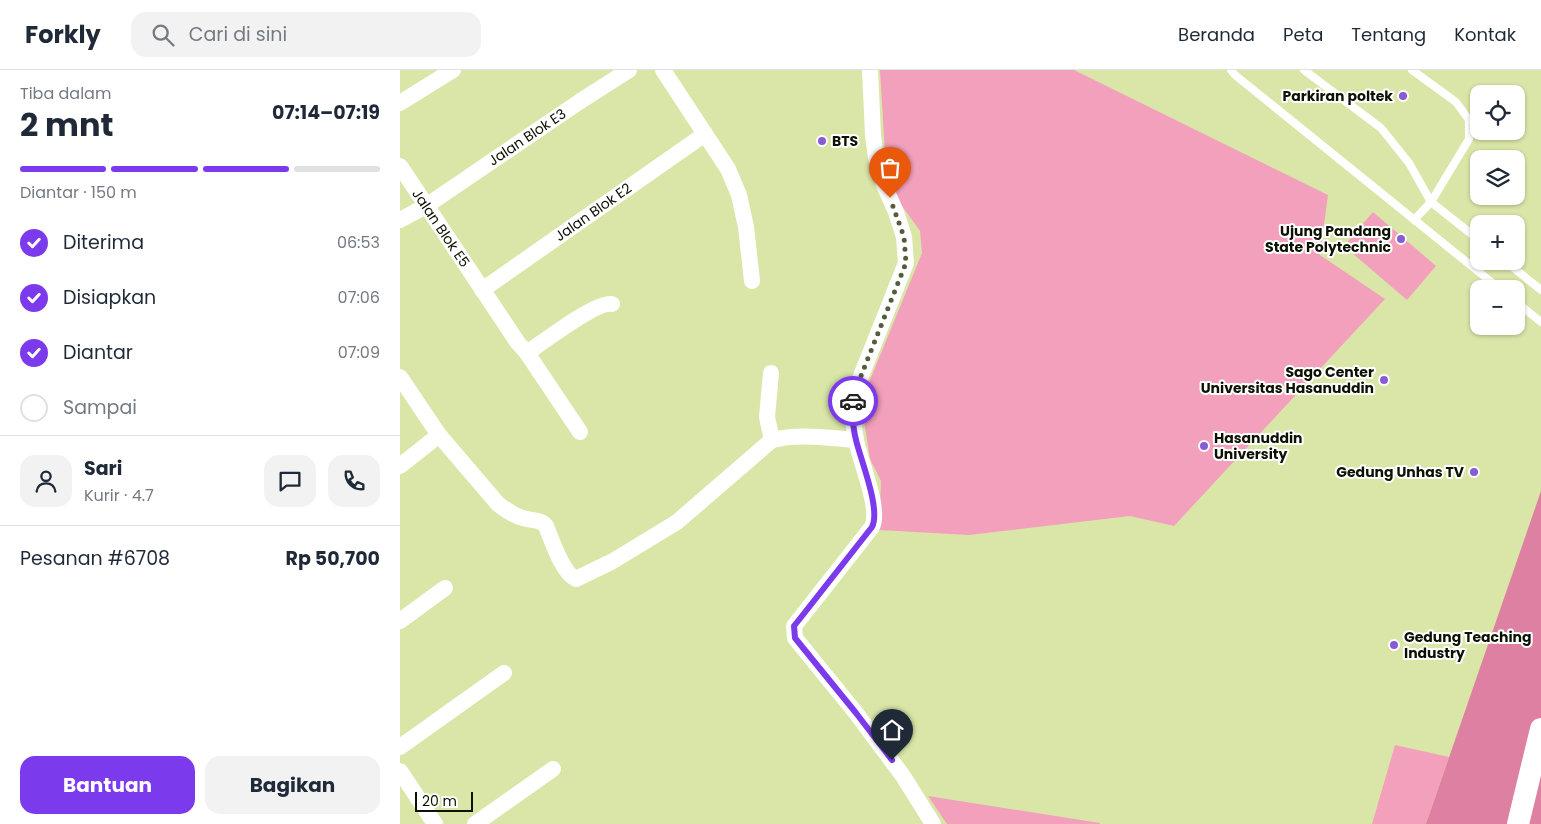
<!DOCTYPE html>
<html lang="id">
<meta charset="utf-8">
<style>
:root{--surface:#fff;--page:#f2f2f3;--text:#1f2937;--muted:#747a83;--line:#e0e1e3;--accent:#7c3aed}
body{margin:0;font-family:Poppins,sans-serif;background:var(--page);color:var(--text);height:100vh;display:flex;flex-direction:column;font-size:19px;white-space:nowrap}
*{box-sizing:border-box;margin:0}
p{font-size:16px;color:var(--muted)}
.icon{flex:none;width:28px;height:28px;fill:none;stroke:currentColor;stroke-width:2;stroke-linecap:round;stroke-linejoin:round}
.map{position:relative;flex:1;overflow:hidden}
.side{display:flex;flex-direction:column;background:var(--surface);width:400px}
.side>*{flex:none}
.buttons{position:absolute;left:1070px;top:15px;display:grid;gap:10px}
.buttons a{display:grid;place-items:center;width:55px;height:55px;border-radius:10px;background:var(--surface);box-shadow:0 1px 4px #0004;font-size:25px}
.scale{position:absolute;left:15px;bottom:12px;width:58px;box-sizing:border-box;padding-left:5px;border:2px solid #0d1100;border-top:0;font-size:14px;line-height:18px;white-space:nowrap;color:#0d1100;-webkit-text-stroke:4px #fff;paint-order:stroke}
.pin{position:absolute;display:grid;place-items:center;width:42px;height:42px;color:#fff;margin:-51px -21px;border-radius:50% 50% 50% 0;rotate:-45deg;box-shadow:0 0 5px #0007}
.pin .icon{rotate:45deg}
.courier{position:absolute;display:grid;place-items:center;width:50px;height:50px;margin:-25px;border:4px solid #7c3aed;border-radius:50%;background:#fff;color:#222;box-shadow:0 1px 6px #0007}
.head em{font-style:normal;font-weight:700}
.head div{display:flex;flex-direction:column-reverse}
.head{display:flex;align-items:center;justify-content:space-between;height:85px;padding:0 20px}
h1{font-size:32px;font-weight:700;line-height:38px}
.bar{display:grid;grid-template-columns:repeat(4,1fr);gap:8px 5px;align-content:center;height:60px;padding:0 20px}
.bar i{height:6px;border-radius:4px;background:var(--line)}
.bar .current{background:var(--accent)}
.bar p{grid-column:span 4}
.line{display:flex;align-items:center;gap:12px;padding:0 20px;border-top:1px solid var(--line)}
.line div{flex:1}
.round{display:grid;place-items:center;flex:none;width:52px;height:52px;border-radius:15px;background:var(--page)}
ol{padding:0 20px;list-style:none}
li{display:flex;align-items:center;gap:15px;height:55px}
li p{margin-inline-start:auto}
li .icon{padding:5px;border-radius:50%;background:var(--accent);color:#fff;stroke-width:4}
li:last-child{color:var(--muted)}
li i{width:28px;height:28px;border:2px solid var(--line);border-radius:50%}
.cta{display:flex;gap:10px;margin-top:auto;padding:10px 20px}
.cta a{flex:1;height:58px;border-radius:15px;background:var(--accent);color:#fff;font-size:20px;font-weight:700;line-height:58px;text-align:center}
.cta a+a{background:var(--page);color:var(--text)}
header{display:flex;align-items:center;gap:30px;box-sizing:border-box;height:70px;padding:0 25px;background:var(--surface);border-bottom:1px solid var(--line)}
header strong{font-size:24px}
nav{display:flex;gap:28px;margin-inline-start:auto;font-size:18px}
.search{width:350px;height:45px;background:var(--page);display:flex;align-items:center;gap:12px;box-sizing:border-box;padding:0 18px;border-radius:15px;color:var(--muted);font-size:19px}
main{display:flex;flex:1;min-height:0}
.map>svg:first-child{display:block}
</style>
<header>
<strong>Forkly</strong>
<div class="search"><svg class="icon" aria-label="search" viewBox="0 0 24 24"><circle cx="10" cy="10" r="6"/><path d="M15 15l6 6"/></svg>Cari di sini</div>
<nav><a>Beranda</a><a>Peta</a><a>Tentang</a><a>Kontak</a></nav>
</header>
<main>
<section class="side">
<div class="head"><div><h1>2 mnt</h1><p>Tiba dalam</p></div><em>07:14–07:19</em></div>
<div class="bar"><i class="current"></i><i class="current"></i><i class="current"></i><i></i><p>Diantar · 150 m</p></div>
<ol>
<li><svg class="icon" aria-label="check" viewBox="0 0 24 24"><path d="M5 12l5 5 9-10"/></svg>Diterima<p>06:53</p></li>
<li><svg class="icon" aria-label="check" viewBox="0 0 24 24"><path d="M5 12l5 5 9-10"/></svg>Disiapkan<p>07:06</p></li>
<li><svg class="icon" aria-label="check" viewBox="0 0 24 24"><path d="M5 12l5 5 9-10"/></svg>Diantar<p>07:09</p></li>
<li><i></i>Sampai</li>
</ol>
<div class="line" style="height:90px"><a class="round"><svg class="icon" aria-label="person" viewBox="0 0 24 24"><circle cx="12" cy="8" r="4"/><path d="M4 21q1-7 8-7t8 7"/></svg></a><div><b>Sari</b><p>Kurir · 4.7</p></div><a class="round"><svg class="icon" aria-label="chat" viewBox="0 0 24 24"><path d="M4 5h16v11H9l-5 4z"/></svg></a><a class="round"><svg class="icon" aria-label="phone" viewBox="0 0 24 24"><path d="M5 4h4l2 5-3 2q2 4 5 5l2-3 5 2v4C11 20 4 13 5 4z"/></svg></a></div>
<div class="line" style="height:65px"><div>Pesanan #6708</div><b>Rp 50,700</b></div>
<div class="cta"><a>Bantuan</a><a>Bagikan</a></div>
</section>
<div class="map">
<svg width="1141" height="754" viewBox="0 0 1141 754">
<rect width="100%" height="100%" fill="#d9e6a8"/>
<g fill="#f3a0bc">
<path d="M480,0H674L928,125L920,185L985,229L774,456L730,446L569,465L479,460L481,411L470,389L461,332L522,183L520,161L497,129L486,100Z"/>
<path d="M973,142L1036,196L1007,230L944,176Z"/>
<path d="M995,675L1049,687L1026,754H972Z"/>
<path d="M528,726L700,753V754H547Z"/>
</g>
<path fill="#dd80a1" d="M1141,421V754H1026Z"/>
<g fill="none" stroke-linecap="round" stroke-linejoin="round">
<g stroke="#fff" stroke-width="8">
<path d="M831,0L835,5L1100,219"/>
<path d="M904,0L981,58L1009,93L1031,132L1079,170"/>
<path d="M1012,0L1056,32L1069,50V69L1031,132L1014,150"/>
<path d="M1105,191L1141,220"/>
<path d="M1116,232L1141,252"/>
</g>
<g stroke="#fff" stroke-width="16">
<path d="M263,0L328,99L339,125L346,157L352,211"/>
<path d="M470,0L473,65L476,88L484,115L496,142L504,167L506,193L453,326C452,341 453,355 456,370C460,391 481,439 472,457L402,546L394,556L395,568L456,643L503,706L533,754"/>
<path d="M0,33L53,0"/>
<path d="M0,96L118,273L127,283C142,273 196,231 212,234"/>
<path d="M0,150L26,136L179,32L229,0"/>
<path d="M82,220L305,64"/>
<path d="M127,283L180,362"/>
<path d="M371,303L367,347L372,370"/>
<path d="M0,307L39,365L98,434C106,440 114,446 123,448C131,451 141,449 146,456C152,470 162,503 176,509L213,491L277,452L372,370C399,363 428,368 456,370"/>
<path d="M0,396L39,365"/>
<path d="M0,551L45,518"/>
<path d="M0,677L104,603"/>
<path d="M0,701L35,754"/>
<path d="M75,754L153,699"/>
</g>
<path stroke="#fff" stroke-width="22" d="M1118,754L1141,659"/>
</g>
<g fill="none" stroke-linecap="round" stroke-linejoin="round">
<path stroke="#545c3b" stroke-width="5" stroke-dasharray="0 9" d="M453,331V326L506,193L504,167L490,128"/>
<path stroke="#7c3aed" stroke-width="6" d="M453,331C452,344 453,358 456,370C461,391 481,439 472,457L402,546L394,556L395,568L456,643L492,690"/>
</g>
<g fill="#895bd4" stroke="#fff" stroke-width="2">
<circle cx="1003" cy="26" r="5"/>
<circle cx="422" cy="71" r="5"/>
<circle cx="1001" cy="169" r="5"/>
<circle cx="984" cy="310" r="5"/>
<circle cx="804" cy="376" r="5"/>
<circle cx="1074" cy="402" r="5"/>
<circle cx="994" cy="575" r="5"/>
</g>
<g text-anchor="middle" stroke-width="4" stroke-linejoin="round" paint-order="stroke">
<g font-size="14" font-weight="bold" fill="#0d1100" stroke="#fff" text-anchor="end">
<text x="993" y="31">Parkiran poltek</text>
<text x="432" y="76" text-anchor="start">BTS</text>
<text x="991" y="166">Ujung Pandang<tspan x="991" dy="16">State Polytechnic</tspan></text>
<text x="974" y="307">Sago Center<tspan x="974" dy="16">Universitas Hasanuddin</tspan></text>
<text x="814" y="373" text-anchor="start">Hasanuddin<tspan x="814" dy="16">University</tspan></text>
<text x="1064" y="407">Gedung Unhas TV</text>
<text x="1004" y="572" text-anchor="start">Gedung Teaching<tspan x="1004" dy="16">Industry</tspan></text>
</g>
<g font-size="14" fill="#0d1100" stroke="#fff">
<text transform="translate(127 67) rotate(-34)" y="5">Jalan Blok E3</text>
<text transform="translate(193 142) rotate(-35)" y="5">Jalan Blok E2</text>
<text transform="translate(41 158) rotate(56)" y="5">Jalan Blok E5</text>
</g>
</g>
</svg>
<div class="buttons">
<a><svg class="icon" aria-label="locate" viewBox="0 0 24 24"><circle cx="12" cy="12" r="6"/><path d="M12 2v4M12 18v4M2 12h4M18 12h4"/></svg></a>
<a><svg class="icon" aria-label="layers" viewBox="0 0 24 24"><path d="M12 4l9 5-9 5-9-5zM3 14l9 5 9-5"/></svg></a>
<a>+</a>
<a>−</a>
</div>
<div class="scale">20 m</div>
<div class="pin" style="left:490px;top:128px;background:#ea580c"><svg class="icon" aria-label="bag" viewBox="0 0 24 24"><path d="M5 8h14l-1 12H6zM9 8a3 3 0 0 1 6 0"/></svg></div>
<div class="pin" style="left:492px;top:690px;background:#1f2937"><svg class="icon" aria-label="home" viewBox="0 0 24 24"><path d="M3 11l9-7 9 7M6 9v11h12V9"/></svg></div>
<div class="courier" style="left:453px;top:331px"><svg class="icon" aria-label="car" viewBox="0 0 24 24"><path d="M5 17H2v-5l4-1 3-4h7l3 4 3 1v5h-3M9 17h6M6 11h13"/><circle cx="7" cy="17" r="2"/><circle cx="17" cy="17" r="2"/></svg></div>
</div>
</main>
